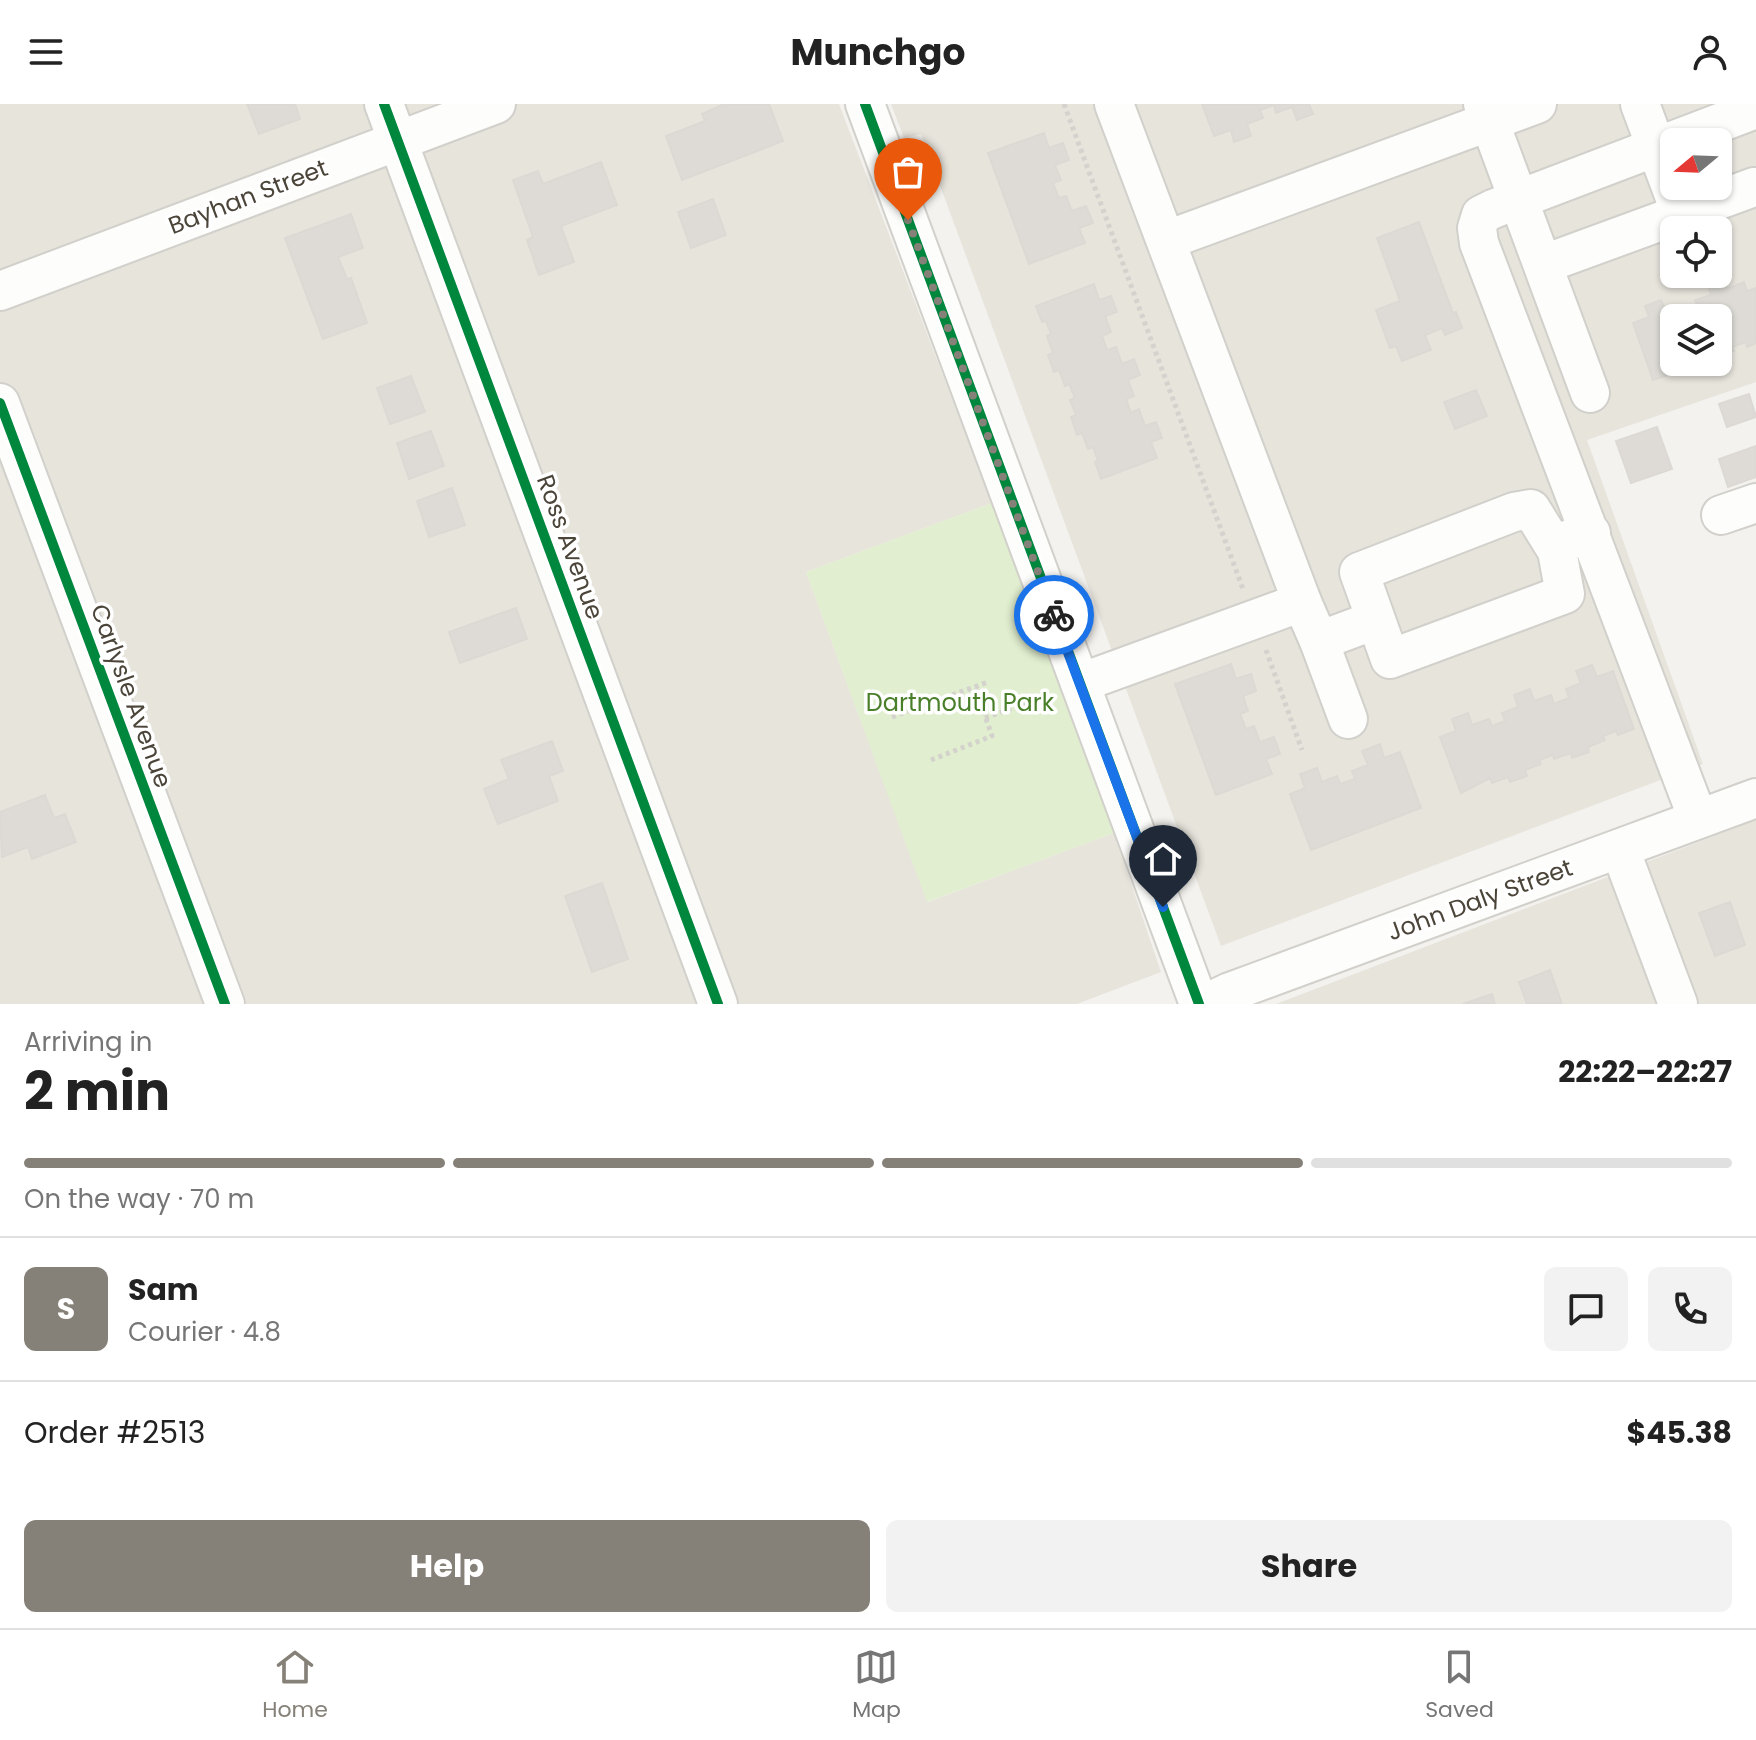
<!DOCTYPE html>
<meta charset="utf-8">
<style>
:root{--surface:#fff;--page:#f2f2f2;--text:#222;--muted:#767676;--line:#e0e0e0;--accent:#868178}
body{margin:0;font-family:Poppins,sans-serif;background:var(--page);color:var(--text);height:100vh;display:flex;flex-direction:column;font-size:30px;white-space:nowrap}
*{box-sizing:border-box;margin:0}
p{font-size:26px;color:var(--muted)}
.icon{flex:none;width:44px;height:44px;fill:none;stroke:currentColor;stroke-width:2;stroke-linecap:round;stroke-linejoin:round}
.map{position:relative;height:900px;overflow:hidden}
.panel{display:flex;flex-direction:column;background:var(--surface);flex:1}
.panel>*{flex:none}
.needle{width:52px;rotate:251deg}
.controls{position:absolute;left:1660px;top:24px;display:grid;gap:16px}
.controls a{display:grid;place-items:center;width:72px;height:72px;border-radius:12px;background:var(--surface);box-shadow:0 2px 6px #0004;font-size:40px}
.pin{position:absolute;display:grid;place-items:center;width:68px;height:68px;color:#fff;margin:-82px -34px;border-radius:50% 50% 50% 0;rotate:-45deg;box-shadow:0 0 8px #0007}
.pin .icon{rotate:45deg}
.courier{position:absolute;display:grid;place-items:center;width:80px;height:80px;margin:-40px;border:6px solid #1a73e8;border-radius:50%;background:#fff;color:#222;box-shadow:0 2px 10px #0007}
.overview em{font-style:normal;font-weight:700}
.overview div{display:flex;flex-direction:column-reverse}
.overview{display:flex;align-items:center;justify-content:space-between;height:136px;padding:0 24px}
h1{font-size:52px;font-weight:700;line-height:60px}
.bar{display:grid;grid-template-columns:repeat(4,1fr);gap:12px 8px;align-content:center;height:96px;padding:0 24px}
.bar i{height:10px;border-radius:6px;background:var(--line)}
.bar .active{background:var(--accent)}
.bar p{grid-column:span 4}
.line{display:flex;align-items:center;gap:20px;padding:0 24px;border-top:2px solid var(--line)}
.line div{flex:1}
.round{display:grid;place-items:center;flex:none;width:84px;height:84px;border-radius:12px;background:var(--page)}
.primary-button{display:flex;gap:16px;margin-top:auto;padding:16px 24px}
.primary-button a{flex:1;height:92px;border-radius:12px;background:var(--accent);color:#fff;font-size:32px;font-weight:700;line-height:92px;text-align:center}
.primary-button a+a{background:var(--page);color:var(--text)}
header{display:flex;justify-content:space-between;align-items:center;height:104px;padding:0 24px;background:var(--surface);font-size:36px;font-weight:700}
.tabs{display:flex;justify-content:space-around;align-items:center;height:112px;border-top:2px solid var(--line);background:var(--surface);font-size:22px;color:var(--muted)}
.tabs a{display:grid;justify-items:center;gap:4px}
.tabs .active{color:var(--accent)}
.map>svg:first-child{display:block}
</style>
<header><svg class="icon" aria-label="menu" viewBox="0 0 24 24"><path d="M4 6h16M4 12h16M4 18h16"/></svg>Munchgo<svg class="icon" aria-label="person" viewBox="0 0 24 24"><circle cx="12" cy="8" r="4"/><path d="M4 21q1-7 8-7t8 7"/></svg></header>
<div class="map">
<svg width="1756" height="900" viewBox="0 0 1756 900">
<rect width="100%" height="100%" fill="#f4f2ee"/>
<g fill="#e7e4dc" fill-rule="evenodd">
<path d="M0,0H839L992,399L806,468L928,798L1114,729L1161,868L1077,900H0Z"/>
<path d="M891,0H1756V278L1587,336L1703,660L1221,842L921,30L904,34ZM1674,38H1718V82H1674ZM1674,126H1718V170H1674ZM1674,214H1718V258H1674Z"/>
<path d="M1756,716V900H1276Z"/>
</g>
<path fill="#e1eecf" d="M992,399L1114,729L927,798L806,468Z"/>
<g fill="#dedbd6" stroke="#dcd9d4" stroke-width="2">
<path d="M247,0H295L300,15L259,30Z"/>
<path d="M724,0H769L783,37L682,76L666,32L705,17L702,10Z"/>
<path d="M1202,0H1309L1313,10L1297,16L1292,3L1276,9L1274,1L1260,6L1263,14L1247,20L1251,32L1234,38L1231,26L1214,32Z"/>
<path d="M1044,29L1049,44L1063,39L1069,56L1055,61L1061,76L1053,79L1059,94L1066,92L1072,107L1086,102L1093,119L1079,124L1085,139L1029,160L988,49Z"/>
<path d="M601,58L617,101L561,122L574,158L539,171L527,136L533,133L513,76L538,67L543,80Z"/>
<path d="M713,95L726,131L691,144L678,108Z"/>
<path d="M351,110L363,144L338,153L347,175L351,174L367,219L323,235L285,134Z"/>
<path d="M1419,118L1453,209L1456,208L1462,224L1445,231L1442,224L1425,231L1431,246L1402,257L1396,242L1390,244L1376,206L1400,197L1377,134Z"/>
<path d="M1723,173L1727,185L1744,178L1747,187L1756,184V239L1747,243L1746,238L1732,243L1734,247L1718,253V214H1674V258H1718V253L1720,259L1703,265L1701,260L1685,266L1683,261L1670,266L1671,270L1653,276L1633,219L1649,213L1645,202L1661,196L1666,207L1682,202L1685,209L1699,204L1695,196L1711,191L1707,178Z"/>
<path d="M1094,180L1099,196L1111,192L1117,208L1105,212L1111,228L1102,232L1107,246L1116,243L1122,260L1134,255L1140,271L1128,276L1134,292L1126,295L1131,309L1139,305L1145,322L1156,318L1162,334L1151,338L1157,354L1101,375L1095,358L1098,357L1093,343L1088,345L1082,329L1077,331L1071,313L1076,311L1070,296L1075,294L1069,280L1065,282L1059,266L1054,268L1048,251L1053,249L1047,232L1051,230L1046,217L1042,218L1036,202Z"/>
<path d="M411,272L425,308L390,320L377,284Z"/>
<path d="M1476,286L1487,312L1455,325L1444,298Z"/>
<path d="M1749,290L1756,313L1727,323L1719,300Z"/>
<path d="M1657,323L1672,365L1631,379L1616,337Z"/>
<path d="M431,327L444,362L409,375L397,339Z"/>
<path d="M1756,342V373L1728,383L1719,355Z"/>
<path d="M452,384L465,421L429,433L417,397Z"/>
<path d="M516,504L527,535L460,559L449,528Z"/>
<path d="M1231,560L1236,575L1251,570L1256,587L1243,592L1248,607L1240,610L1246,625L1254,622L1260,638L1274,633L1280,650L1266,655L1272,670L1216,691L1175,580Z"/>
<path d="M1592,561L1597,573L1613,567L1634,625L1618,631L1616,627L1603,632L1605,636L1588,643L1589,648L1572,654L1571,649L1554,655L1553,651L1539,656L1541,660L1525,666L1527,672L1510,678L1508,673L1492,679L1490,674L1461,689L1440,633L1456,627L1452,615L1468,609L1472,621L1489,615L1492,622L1505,617L1502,609L1518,603L1514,591L1530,585L1534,597L1551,591L1554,600L1569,594L1566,585L1581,579L1576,567Z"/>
<path d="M552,637L563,667L549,672L558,697L498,720L484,685L509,675L501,656Z"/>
<path d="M1380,640L1384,654L1400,648L1421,704L1311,746L1290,690L1305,684L1300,670L1317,664L1322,678L1337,672L1340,680L1355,675L1352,667L1368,661L1362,647Z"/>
<path d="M45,691L54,714L65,710L76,738L32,755L28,743L2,753L0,708Z"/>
<path d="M602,779L628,855L592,868L565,792Z"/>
<path d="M1730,798L1745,841L1715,852L1699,809Z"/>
<path d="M1550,866L1562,900H1527L1519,878Z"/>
<path d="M1492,890L1495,900H1463Z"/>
</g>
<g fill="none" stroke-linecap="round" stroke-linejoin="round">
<g stroke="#d2d0cb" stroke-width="42">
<g id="minor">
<path d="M384,0L718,900"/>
<path d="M865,0L1199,900"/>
<path d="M1483,0L1590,289"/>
<path d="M1640,0L1681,110"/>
<path d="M1167,136L1537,0"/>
<path d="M1544,160L1754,83"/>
<path d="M0,187L496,0"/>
<path d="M0,299L225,900"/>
<path d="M1721,411L1756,399"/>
<path d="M1557,447L1531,405L1514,408L1359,468L1390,555L1565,490L1557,447L1569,435L1591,429"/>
<path d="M1302,498L1319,537L1375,516"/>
<path d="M1319,537L1348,615"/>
<path d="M1080,579L1302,498L1114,0"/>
<path d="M1698,715L1479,139L1477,124L1481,111L1493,105L1756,5"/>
<path d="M1620,745L1678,900"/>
<path d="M1205,900L1230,888L1756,694"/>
</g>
</g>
<g stroke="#d3d2cc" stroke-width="5" stroke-dasharray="4 4" stroke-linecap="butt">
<path d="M1064,0L1243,485"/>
<path d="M1266,546L1302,646"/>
<path d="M892,613L988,578"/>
<path d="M985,614L1048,591"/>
<path d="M931,656L992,632L975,583"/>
</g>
<use href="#minor" stroke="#fdfdfc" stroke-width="38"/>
<g stroke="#fff" stroke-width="15">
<g id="cycleway">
<path d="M384,0L718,900"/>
<path d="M865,0L1199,900"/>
<path d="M0,299L225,900"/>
</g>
</g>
<use href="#cycleway" stroke="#00873e" stroke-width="10"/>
</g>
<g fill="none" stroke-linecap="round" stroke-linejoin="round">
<path stroke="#868178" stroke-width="8" stroke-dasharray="0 14.4" d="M908,116L1054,511"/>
<path stroke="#1a73e8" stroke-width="10" d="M1054,511L1163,803"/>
</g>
<g text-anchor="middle" stroke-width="7" stroke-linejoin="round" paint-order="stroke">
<g font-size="24" fill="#4b4439" stroke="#fff">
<text transform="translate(248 93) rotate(-21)" y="8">Bayhan Street</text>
<text transform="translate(570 443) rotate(70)" y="8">Ross Avenue</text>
<text transform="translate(131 592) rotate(70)" y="8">Carlysle Avenue</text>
<text transform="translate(1480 796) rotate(-20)" y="8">John Daly Street</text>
</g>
<g font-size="24" fill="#4a7f2a" stroke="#fff">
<text x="960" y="607">Dartmouth Park</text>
</g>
</g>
</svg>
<div class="controls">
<a><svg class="needle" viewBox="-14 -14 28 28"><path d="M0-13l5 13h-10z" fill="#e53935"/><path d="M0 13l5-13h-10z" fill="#767676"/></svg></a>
<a><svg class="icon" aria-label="locate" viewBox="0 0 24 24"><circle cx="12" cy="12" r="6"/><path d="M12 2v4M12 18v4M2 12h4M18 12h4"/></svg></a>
<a><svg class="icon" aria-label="layers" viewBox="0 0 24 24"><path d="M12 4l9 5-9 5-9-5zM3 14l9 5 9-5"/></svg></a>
</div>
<div class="pin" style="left:908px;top:116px;background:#ea580c"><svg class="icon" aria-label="bag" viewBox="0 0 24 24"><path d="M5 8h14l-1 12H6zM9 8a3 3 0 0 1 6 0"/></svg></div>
<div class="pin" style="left:1163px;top:803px;background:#1f2937"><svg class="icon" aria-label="home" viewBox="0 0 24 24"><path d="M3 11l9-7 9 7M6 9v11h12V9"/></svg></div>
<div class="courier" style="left:1054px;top:511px"><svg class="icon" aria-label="bike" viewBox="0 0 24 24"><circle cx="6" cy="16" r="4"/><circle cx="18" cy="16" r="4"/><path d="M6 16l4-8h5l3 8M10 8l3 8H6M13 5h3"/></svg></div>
</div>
<section class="panel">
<div class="overview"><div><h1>2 min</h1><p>Arriving in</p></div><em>22:22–22:27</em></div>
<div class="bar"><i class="active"></i><i class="active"></i><i class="active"></i><i></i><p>On the way · 70 m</p></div>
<div class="line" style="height:144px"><b class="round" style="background:var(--accent);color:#fff">S</b><div><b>Sam</b><p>Courier · 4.8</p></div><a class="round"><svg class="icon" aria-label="chat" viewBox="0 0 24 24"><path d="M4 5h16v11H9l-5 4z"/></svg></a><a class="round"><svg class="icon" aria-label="phone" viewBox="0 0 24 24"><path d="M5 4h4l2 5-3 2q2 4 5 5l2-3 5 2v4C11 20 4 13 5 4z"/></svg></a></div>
<div class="line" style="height:104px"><div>Order #2513</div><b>$45.38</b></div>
<div class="primary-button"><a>Help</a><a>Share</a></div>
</section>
<nav class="tabs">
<a class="active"><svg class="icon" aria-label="home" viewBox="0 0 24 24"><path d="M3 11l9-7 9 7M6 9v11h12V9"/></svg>Home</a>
<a><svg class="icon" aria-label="map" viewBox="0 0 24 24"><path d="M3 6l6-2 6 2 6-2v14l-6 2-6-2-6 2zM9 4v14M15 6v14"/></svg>Map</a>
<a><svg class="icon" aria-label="saved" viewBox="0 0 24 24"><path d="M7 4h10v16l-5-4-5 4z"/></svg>Saved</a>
</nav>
